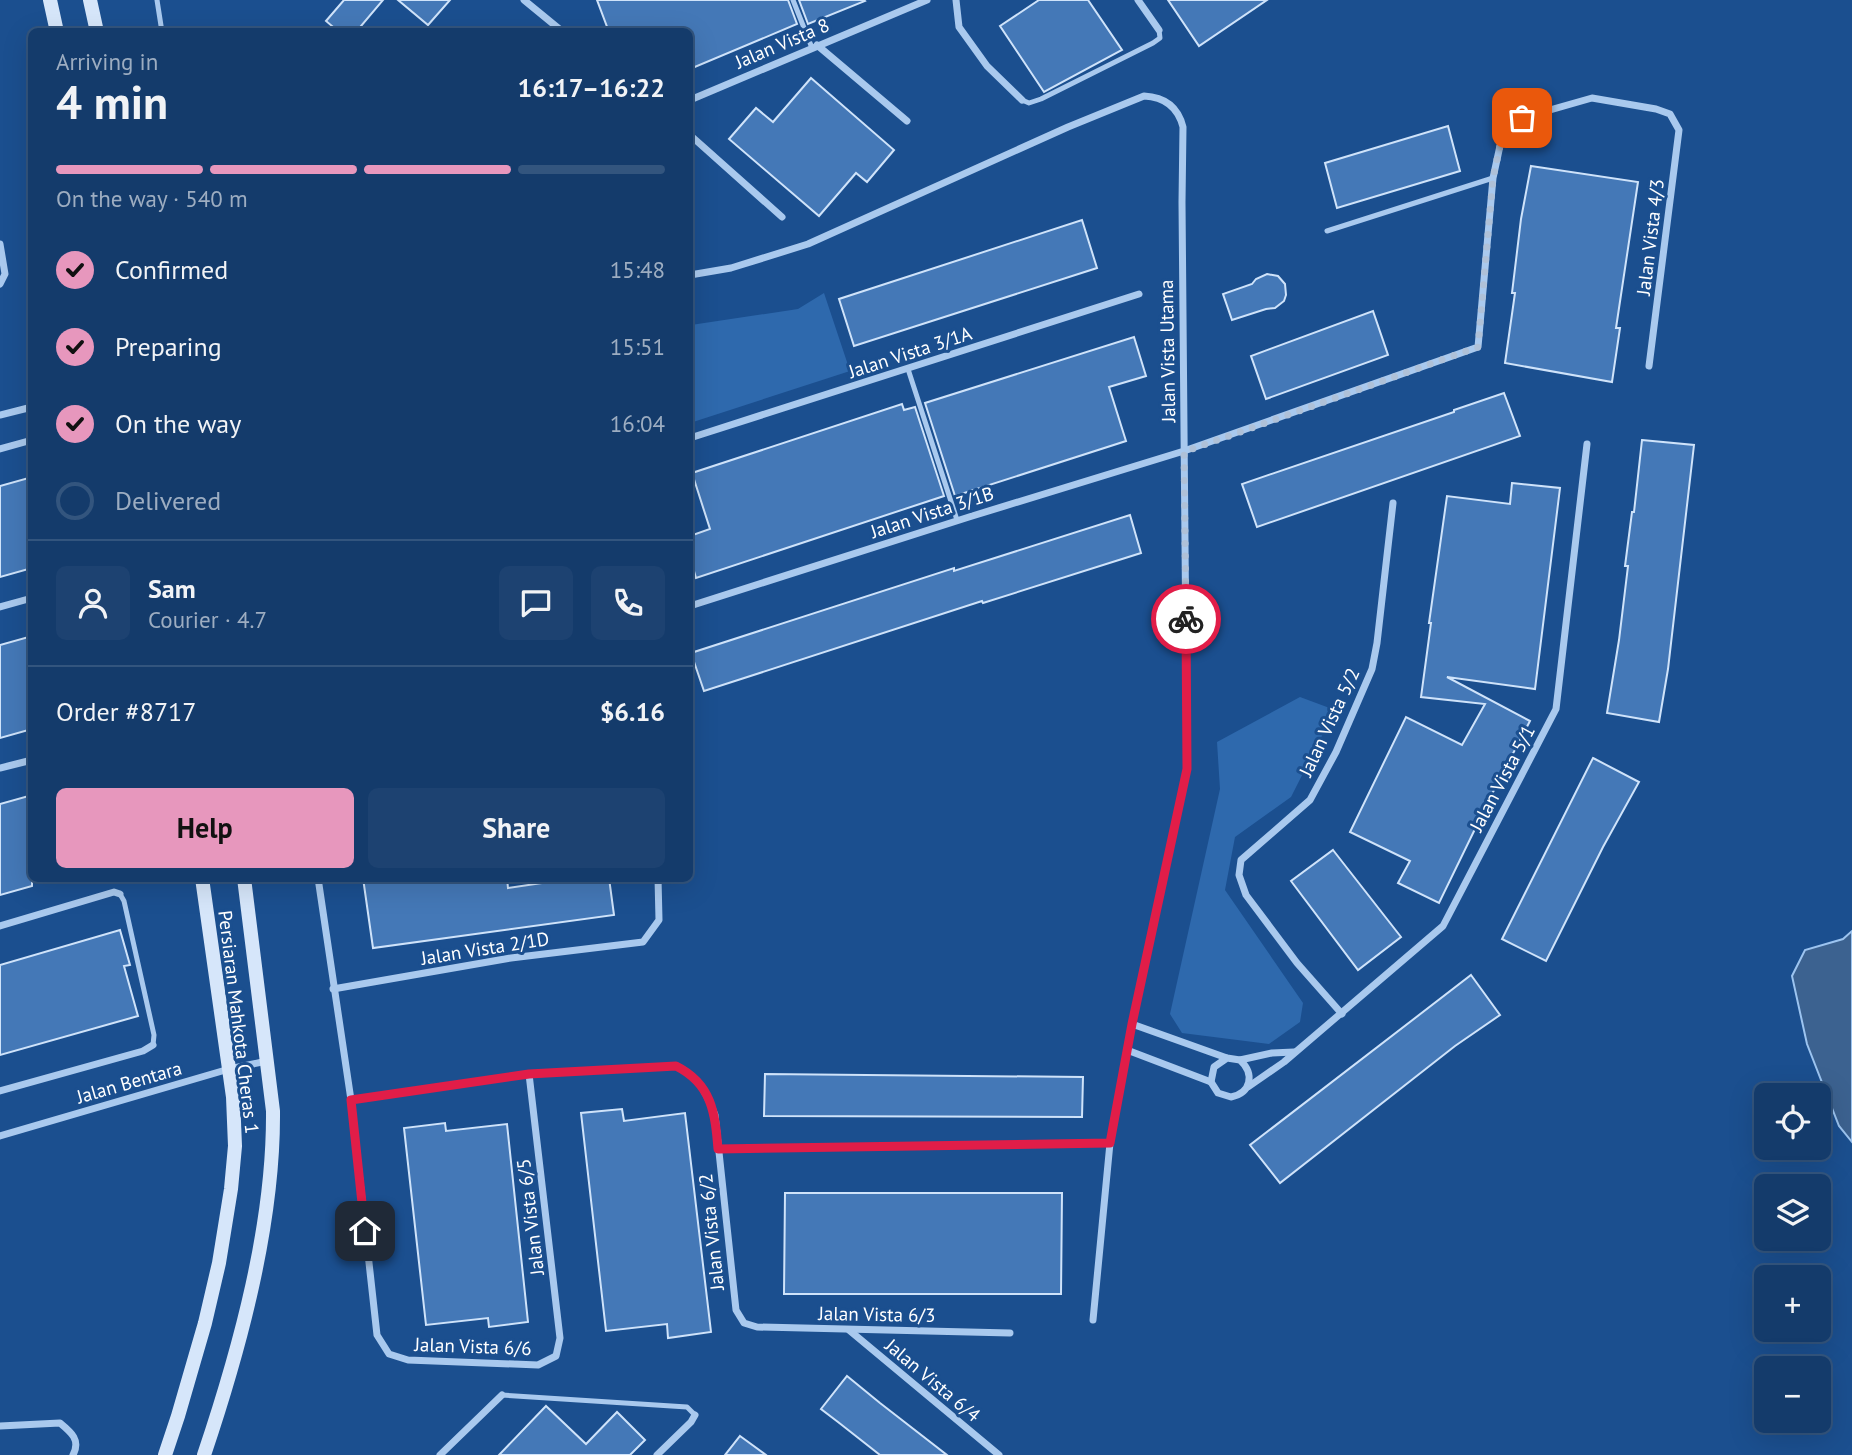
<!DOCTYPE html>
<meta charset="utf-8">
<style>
:root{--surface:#143b6b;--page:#1d4271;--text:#f1f3f6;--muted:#9dadc1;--line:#33557e;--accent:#e797bd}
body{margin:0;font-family:"PT Sans",sans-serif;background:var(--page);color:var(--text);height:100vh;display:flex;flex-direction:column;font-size:26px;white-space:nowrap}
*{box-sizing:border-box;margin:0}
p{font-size:23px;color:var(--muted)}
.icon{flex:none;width:38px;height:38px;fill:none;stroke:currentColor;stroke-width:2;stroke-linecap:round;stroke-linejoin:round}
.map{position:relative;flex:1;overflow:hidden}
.panel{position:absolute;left:28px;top:28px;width:665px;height:854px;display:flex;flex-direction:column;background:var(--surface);border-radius:10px;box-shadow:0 7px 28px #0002,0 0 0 2px var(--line)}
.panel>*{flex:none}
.controls{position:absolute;left:1754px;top:1083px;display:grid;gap:14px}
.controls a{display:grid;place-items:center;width:77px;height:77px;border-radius:10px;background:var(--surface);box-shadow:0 7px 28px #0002,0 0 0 2px var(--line);font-size:35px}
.pin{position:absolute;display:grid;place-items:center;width:60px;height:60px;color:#fff;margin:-30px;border-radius:14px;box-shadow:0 4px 10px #0006}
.courier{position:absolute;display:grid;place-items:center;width:70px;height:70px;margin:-35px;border:5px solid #e11d48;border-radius:50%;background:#fff;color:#222;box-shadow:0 2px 9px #0007}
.overview em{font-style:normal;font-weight:700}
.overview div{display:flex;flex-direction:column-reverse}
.overview{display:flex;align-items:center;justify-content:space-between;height:119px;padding:0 28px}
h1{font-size:46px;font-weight:700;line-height:52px}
.bar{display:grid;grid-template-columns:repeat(4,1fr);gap:10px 7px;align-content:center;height:84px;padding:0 28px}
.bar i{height:9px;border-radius:5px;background:var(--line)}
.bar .current{background:var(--accent)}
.bar p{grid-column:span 4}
.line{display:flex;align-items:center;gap:18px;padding:0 28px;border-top:2px solid var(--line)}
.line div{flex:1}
.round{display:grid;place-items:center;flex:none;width:74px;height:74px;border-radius:10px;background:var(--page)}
ol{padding:0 28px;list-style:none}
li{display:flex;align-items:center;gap:21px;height:77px}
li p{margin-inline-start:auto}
li .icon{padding:7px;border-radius:50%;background:var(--accent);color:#111;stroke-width:4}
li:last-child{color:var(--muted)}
li i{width:38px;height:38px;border:4px solid var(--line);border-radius:50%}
.cta{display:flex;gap:14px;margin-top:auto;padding:14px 28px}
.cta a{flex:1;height:80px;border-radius:10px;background:var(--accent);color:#111;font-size:28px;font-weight:700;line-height:80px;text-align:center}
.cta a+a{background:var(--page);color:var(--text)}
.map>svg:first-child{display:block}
</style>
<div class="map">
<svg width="1852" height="1455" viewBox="0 0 1852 1455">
<rect width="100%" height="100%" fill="#1b4f8f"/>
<g fill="#2e69ad">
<path d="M824,293L850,371L690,423L691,325L798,309Z"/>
<path d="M1300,697L1335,710L1291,797L1235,837L1225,890L1303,1003L1300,1022L1269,1044L1182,1033L1170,1014L1220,789L1217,742Z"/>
</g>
<path fill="#3c6290" stroke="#9cc4f0" stroke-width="2" d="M1852,931V1142L1839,1126L1807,1044L1792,976L1805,950L1843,939Z"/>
<g fill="#4478b7" stroke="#cfe3fa" stroke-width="2">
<path d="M344,0H383L356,32H339L326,21Z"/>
<path d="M398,0H450L428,25Z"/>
<path d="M597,0H788L797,24L690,69V32H609Z"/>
<path d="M799,0H864L865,1L808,24Z"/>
<path d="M1039,0H1088L1122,50L1044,92L1000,26Z"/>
<path d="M1168,0H1267L1199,46Z"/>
<path d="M811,78L894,150L867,182L856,173L819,216L729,139L756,108L773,122Z"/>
<path d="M1448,126L1460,171L1337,208L1325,163Z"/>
<path d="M1531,166L1638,182L1616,328H1620L1612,382L1505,363L1515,293H1512L1521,219Z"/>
<path d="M1082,220L1097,268L854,346L839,299Z"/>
<path d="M1267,274L1278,276L1285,284L1286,295L1284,301L1275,308L1266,309L1232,320L1223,294L1252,284L1256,279Z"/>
<path d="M1373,311L1388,355L1266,399L1251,356Z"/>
<path d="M1134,337L1146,376L1109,387L1126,441L955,496L925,403Z"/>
<path d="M1504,393L1520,436L1257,527L1242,484L1454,412V410Z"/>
<path d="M902,404L904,410L915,407L944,496L696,578L690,557V536L710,529L692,473Z"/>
<path d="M1642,440L1694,445L1668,669L1659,722L1607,713L1619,640L1628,566H1625L1632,512H1634Z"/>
<path d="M32,477V568L0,577V486Z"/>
<path d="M1512,483L1560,488L1535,689L1447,677L1530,721L1495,788L1439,903L1398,883L1410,861L1350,832L1406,717L1462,745L1485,704L1421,697L1431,623H1429L1447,496L1510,504Z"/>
<path d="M1130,515L1141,553L983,603L982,601L704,691L691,653L954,568V571Z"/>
<path d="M32,636V729L0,738V645Z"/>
<path d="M1593,758L1639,782L1603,847L1546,961L1502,939Z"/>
<path d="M32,795V886L0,895V804Z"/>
<path d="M1333,850L1401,937L1358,970L1291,881Z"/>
<path d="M363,878H507L508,888L576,878H609L614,915L373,948Z"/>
<path d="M120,930L130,965L124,966L138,1016L0,1055V965Z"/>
<path d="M1471,975L1500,1015L1455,1046L1280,1183L1250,1145Z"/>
<path d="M765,1074L1083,1077L1082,1117L764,1116Z"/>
<path d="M622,1109L624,1121L685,1113L711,1332L668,1338L667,1324L606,1331L581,1113Z"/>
<path d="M445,1123L446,1131L507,1124L528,1322L489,1327L488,1318L426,1325L404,1128Z"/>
<path d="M785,1193H1062L1061,1294H784Z"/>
<path d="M847,1376L880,1403L947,1455H880L838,1422L821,1409Z"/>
<path d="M546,1406L586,1444L617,1412L645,1440L630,1455H499Z"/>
<path d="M740,1436L766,1455H725Z"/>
</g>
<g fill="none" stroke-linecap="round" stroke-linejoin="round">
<g stroke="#a9c9ee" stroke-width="5">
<path d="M157,0L162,32"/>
<path d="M793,0L812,48"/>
<path d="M1022,100L1029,103L1041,99L1153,43L1160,38L1159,30"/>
<path d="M1327,231L1493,178"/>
<path d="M908,369L957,520"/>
<path d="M120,894L124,901L154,1035L153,1045"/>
<path d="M502,1395L687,1407L695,1415"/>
</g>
<g stroke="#a9c9ee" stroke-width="7">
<path d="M524,0L563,32"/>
<path d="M956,0L959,27L987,66L1022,100"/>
<path d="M1138,0L1159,30"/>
<path d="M817,45L907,121"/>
<path d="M690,100L927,0"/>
<path d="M690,135L782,217"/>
<path d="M0,244L5,274L0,284"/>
<path d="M690,275L731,268L808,244L1068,127L1144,96C1164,97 1178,107 1183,127L1182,202L1187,769L1132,1024L1110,1143L1093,1320"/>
<path d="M0,415L32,407"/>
<path d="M690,438L1139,294"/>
<path d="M0,449L32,440"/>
<path d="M690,606L969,517L1184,451L1478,347L1493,178L1503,132L1522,118L1592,98L1656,109L1670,114L1679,130L1649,366"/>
<path d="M0,607L32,598"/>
<path d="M0,768L32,760"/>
<path d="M318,878L351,1100L377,1335L389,1354L408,1360L538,1365L556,1356L560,1338L529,1074"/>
<path d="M0,926L114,892L120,894"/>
<path d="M333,989L511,958L643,942L659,920L658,878"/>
<path d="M1342,1014L1297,963L1246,895L1239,875L1241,860L1310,800L1336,752L1372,669L1377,643L1393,503"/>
<path d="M1132,1024L1227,1058L1240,1060C1255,1074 1251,1093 1231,1097L1218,1093L1211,1082L1214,1067L1227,1058"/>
<path d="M1127,1050L1211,1082"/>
<path d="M1240,1060L1272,1053L1294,1052"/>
<path d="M1248,1087L1284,1062L1443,926L1556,709L1587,444"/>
<path d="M0,1091L143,1051L153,1045"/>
<path d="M351,1100L529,1074L676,1066C699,1077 706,1092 715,1115L736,1310L744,1323L757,1327L1010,1333"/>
<path d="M0,1136L229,1069L267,1061"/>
<path d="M718,1149L1110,1143"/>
<path d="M849,1330L999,1455"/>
<path d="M0,1426L60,1423C71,1432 81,1440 73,1455"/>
<path d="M440,1455L502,1395"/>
<path d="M657,1455L691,1422L695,1415"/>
</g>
<g stroke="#d6e6fa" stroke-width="14">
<path d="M50,0L57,32"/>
<path d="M90,0L97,32"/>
<path d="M165,1455L178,1416L205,1323L219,1263L231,1189L235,1146L233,1097L202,878"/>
<path d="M204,1455C240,1348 274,1224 273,1111L244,878"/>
</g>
</g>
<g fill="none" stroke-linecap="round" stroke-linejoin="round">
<path stroke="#afc1d8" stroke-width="7" stroke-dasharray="0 12.6" d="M1186,619L1184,452L1478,347L1493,178L1503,132L1522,118"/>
<path stroke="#e11d48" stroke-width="9" d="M365,1231L351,1100L529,1074L676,1066C712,1084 715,1113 718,1149L1110,1143L1132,1024L1187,769L1186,619"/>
</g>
<g text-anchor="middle" stroke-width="6" stroke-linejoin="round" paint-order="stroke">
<g font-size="19" fill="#fff" stroke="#1b4f8f">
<text transform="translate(782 43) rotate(-23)" y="7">Jalan Vista 8</text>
<text transform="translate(1650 237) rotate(-83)" y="7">Jalan Vista 4/3</text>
<text transform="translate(1167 351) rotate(-91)" y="7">Jalan Vista Utama</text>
<text transform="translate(910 352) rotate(-18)" y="7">Jalan Vista 3/1A</text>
<text transform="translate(932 512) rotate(-18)" y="7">Jalan Vista 3/1B</text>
<text transform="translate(1329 722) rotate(-65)" y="7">Jalan Vista 5/2</text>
<text transform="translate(1502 778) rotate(-62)" y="7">Jalan Vista 5/1</text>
<text transform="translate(485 948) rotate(-9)" y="7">Jalan Vista 2/1D</text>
<text transform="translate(239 1022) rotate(83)" y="7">Persiaran Mahkota Cheras 1</text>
<text transform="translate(129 1082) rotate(-16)" y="7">Jalan Bentara</text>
<text transform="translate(530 1217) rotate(-97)" y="7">Jalan Vista 6/5</text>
<text transform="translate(711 1232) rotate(-96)" y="7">Jalan Vista 6/2</text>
<text transform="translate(877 1314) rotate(1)" y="7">Jalan Vista 6/3</text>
<text transform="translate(473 1346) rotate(2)" y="7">Jalan Vista 6/6</text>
<text transform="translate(933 1380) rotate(40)" y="7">Jalan Vista 6/4</text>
</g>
</g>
</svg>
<div class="controls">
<a><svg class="icon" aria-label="locate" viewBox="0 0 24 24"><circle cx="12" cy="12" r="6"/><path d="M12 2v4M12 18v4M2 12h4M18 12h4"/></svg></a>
<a><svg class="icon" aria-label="layers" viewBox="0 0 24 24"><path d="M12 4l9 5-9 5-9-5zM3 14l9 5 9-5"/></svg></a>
<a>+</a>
<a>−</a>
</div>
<div class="pin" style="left:1522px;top:118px;background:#ea580c"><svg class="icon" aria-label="bag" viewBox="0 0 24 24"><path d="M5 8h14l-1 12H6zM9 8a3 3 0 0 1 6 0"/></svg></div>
<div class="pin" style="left:365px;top:1231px;background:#1f2937"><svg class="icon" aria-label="home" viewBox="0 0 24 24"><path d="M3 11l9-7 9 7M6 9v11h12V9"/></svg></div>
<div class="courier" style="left:1186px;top:619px"><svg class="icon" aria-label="bike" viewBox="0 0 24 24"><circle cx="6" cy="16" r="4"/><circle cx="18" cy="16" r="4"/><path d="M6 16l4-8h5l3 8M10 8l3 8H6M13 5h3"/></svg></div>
<section class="panel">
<div class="overview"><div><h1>4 min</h1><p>Arriving in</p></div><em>16:17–16:22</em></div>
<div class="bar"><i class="current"></i><i class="current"></i><i class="current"></i><i></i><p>On the way · 540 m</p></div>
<ol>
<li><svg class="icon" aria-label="check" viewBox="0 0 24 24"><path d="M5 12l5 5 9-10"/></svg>Confirmed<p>15:48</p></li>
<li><svg class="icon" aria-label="check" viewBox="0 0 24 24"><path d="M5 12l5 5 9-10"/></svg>Preparing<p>15:51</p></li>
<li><svg class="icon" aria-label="check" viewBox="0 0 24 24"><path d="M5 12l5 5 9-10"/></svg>On the way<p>16:04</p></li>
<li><i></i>Delivered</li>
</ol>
<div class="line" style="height:126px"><a class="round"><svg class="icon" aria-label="person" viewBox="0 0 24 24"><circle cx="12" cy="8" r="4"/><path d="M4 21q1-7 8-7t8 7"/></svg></a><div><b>Sam</b><p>Courier · 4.7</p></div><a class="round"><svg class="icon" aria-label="chat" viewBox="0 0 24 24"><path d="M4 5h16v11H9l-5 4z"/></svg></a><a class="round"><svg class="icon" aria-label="phone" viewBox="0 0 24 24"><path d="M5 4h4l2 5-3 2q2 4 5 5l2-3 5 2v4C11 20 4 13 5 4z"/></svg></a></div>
<div class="line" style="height:91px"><div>Order #8717</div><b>$6.16</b></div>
<div class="cta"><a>Help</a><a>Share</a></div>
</section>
</div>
